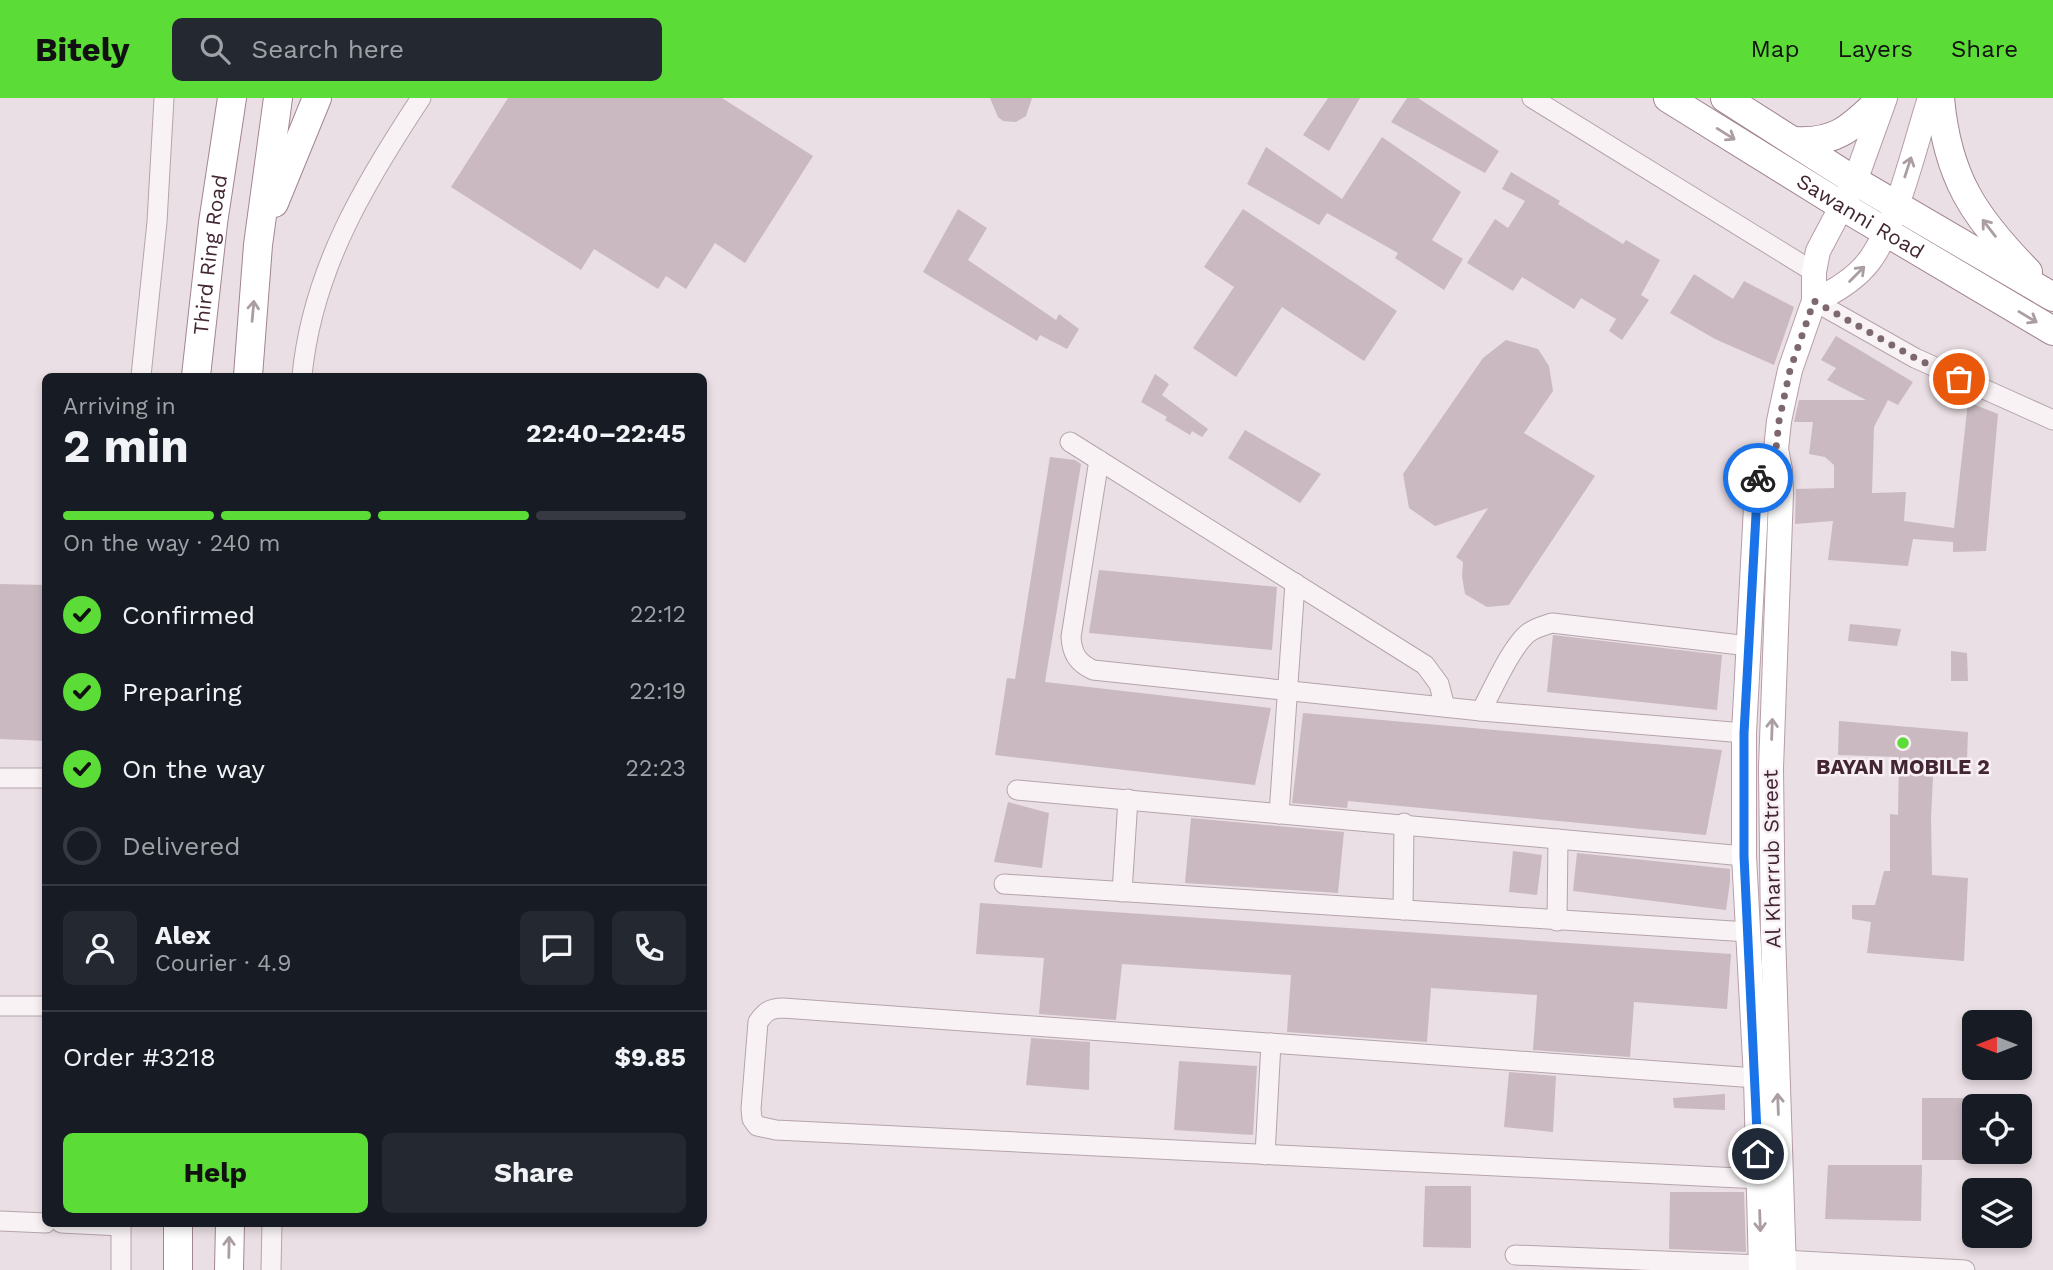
<!DOCTYPE html>
<meta charset="utf-8">
<style>
:root{--surface:#171b24;--page:#242831;--text:#f1f3f6;--muted:#9ea1a6;--line:#363941;--accent:#5cdc37}
body{margin:0;font-family:"Work Sans",sans-serif;background:var(--page);color:var(--text);height:100vh;display:flex;flex-direction:column;font-size:26px;white-space:nowrap}
*{box-sizing:border-box;margin:0}
p{font-size:23px;color:var(--muted)}
.icon{flex:none;width:38px;height:38px;fill:none;stroke:currentColor;stroke-width:2;stroke-linecap:round;stroke-linejoin:round}
.map{position:relative;flex:1;overflow:hidden}
.panel{position:absolute;left:42px;top:275px;width:665px;height:854px;display:flex;flex-direction:column;background:var(--surface);border-radius:10px;box-shadow:0 4px 10px #0003}
.panel>*{flex:none}
.needle{width:46px;rotate:270deg}
.buttons{position:absolute;left:1962px;top:912px;display:grid;gap:14px}
.buttons a{display:grid;place-items:center;width:70px;height:70px;border-radius:10px;background:var(--surface);box-shadow:0 4px 10px #0003;font-size:35px}
.pin{position:absolute;display:grid;place-items:center;width:60px;height:60px;color:#fff;margin:-30px;border:4px solid #fff;border-radius:50%;box-shadow:0 2px 7px #0007}
.courier{position:absolute;display:grid;place-items:center;width:70px;height:70px;margin:-35px;border:5px solid #1a73e8;border-radius:50%;background:#fff;color:#222;box-shadow:0 2px 9px #0007}
.headline em{font-style:normal;font-weight:700}
.headline div{display:flex;flex-direction:column-reverse}
.headline{display:flex;align-items:center;justify-content:space-between;height:119px;padding:0 21px}
h1{font-size:46px;font-weight:700;line-height:52px}
.bar{display:grid;grid-template-columns:repeat(4,1fr);gap:10px 7px;align-content:center;height:84px;padding:0 21px}
.bar i{height:9px;border-radius:5px;background:var(--line)}
.bar .current{background:var(--accent)}
.bar p{grid-column:span 4}
.line{display:flex;align-items:center;gap:18px;padding:0 21px;border-top:2px solid var(--line)}
.line div{flex:1}
.round{display:grid;place-items:center;flex:none;width:74px;height:74px;border-radius:10px;background:var(--page)}
ol{padding:0 21px;list-style:none}
li{display:flex;align-items:center;gap:21px;height:77px}
li p{margin-inline-start:auto}
li .icon{padding:7px;border-radius:50%;background:var(--accent);color:#111;stroke-width:4}
li:last-child{color:var(--muted)}
li i{width:38px;height:38px;border:4px solid var(--line);border-radius:50%}
.cta{display:flex;gap:14px;margin-top:auto;padding:14px 21px}
.cta a{flex:1;height:80px;border-radius:10px;background:var(--accent);color:#111;font-size:28px;font-weight:700;line-height:80px;text-align:center}
.cta a+a{background:var(--page);color:var(--text)}
header{display:flex;align-items:center;gap:42px;box-sizing:border-box;height:98px;padding:0 35px;background:var(--accent);color:#111}
header strong{font-size:33px}
nav{display:flex;gap:38px;margin-inline-start:auto;font-size:24px}
.search{width:490px;height:63px;background:var(--page);display:flex;align-items:center;gap:18px;box-sizing:border-box;padding:0 24px;border-radius:10px;color:var(--muted);font-size:26px}
.map>svg:first-child{display:block}
</style>
<header>
<strong>Bitely</strong>
<div class="search"><svg class="icon" aria-label="search" viewBox="0 0 24 24"><circle cx="10" cy="10" r="6"/><path d="M15 15l6 6"/></svg>Search here</div>
<nav><a>Map</a><a>Layers</a><a>Share</a></nav>
</header>
<div class="map">
<svg width="2053" height="1172" viewBox="0 0 2053 1172">
<rect width="100%" height="100%" fill="#eadfe4"/>
<g fill="#cab9c1">
<path d="M508,0H722L813,58L745,165L715,145L686,191L666,178L658,191L594,151L581,172L451,89Z"/>
<path d="M990,0H1032L1026,18L1016,24L1003,23L998,19Z"/>
<path d="M1328,0H1360L1329,53L1303,37Z"/>
<path d="M1407,0H1418L1499,53L1485,75L1391,24Z"/>
<path d="M1382,39L1461,94L1432,142L1463,161L1444,192L1395,160L1398,155L1327,115L1319,127L1247,86L1266,49L1342,101Z"/>
<path d="M1511,74L1560,103L1558,106L1623,146L1626,142L1660,162L1641,197L1649,202L1622,242L1609,233L1616,221L1581,200L1574,211L1522,179L1513,193L1467,165L1495,121L1508,130L1525,103L1502,91Z"/>
<path d="M958,111L987,130L968,162L1056,222L1059,216L1079,231L1067,251L1040,237L1037,243L923,174Z"/>
<path d="M1243,111L1397,213L1364,263L1282,209L1236,279L1193,250L1234,189L1204,169Z"/>
<path d="M1694,176L1733,201L1744,183L1794,209L1774,267L1715,241L1670,215Z"/>
<path d="M1836,238L1913,284L1898,307L1888,302L1874,329L1872,395L1906,394L1904,423L1954,430L1968,304L1998,316L1986,453L1953,454V444L1913,441L1908,468L1828,462L1833,423L1795,426L1796,391L1834,390V367L1825,359L1809,356L1813,324H1794L1799,302H1866L1827,282L1836,270L1821,262Z"/>
<path d="M1506,242L1538,251L1549,268L1553,293L1524,335L1595,378L1509,507L1487,509L1465,496L1462,478L1463,464L1456,459L1488,410L1435,428L1409,410L1403,376L1483,260Z"/>
<path d="M1155,276L1169,286L1162,297L1208,331L1202,339L1192,333L1190,337L1165,322L1167,319L1141,304Z"/>
<path d="M1245,332L1321,376L1300,405L1228,360Z"/>
<path d="M1050,359L1075,362L1081,366L1045,584L1271,610L1255,687L995,657L1007,580L1015,581Z"/>
<path d="M1099,472L1277,489L1272,552L1089,535Z"/>
<path d="M0,486L46,487V643L0,641Z"/>
<path d="M1850,526L1901,531L1897,548L1848,543Z"/>
<path d="M1553,537L1722,557L1717,612L1547,594Z"/>
<path d="M1951,553L1967,555L1968,583H1951Z"/>
<path d="M1303,615L1722,652L1706,737L1348,703L1347,710L1292,705Z"/>
<path d="M1839,623L1968,634L1967,662L1934,660L1931,719L1932,777L1968,780L1964,863L1867,855L1871,824L1852,821V807H1875L1884,773H1890V716L1898,717L1899,659L1838,657Z"/>
<path d="M1008,704L1049,715L1042,770L994,764Z"/>
<path d="M1191,720L1344,734L1338,795L1185,785Z"/>
<path d="M1513,753L1542,757L1537,797L1509,794Z"/>
<path d="M1577,755L1730,771V784L1726,812L1573,793Z"/>
<path d="M980,805L1731,856L1727,911L1634,904L1630,959L1533,952L1537,897L1431,890L1427,944L1287,934L1291,877L1122,866L1116,922L1039,916L1044,860L976,856Z"/>
<path d="M1031,940L1090,944L1089,992L1026,987Z"/>
<path d="M1179,963L1257,968L1253,1037L1174,1032Z"/>
<path d="M1509,974L1556,978L1553,1034L1504,1029Z"/>
<path d="M1725,996V1012L1674,1010L1673,1000Z"/>
<path d="M1922,1000H1969L1968,1062H1922Z"/>
<path d="M1828,1067H1922L1921,1123L1825,1121Z"/>
<path d="M1425,1088H1471V1150L1423,1149Z"/>
<path d="M1670,1094H1744L1746,1154L1669,1151Z"/>
</g>
<g fill="none" stroke-linecap="round" stroke-linejoin="round">
<g stroke="#b5a4ab" stroke-width="21">
<g id="minor">
<path d="M1532,0L1814,174"/>
<path d="M1814,203L1915,260L2053,322"/>
<path d="M141,278L157,124L164,0"/>
<path d="M302,278C312,173 364,86 421,0"/>
<path d="M1070,344L1425,567L1439,586L1445,609"/>
<path d="M1099,362L1071,539C1072,556 1078,565 1093,572L1481,613L1744,635"/>
<path d="M1481,613C1492,593 1510,551 1527,536C1534,530 1543,528 1552,525L1749,548"/>
<path d="M0,680H46"/>
<path d="M1017,692L1744,758"/>
<path d="M1279,716L1295,485"/>
<path d="M1004,786L1748,834"/>
<path d="M1122,794L1128,701"/>
<path d="M1403,812L1404,725"/>
<path d="M1557,823L1558,741"/>
<path d="M0,908H46"/>
<path d="M1756,980L783,910C770,910 765,914 758,924L751,1011L752,1021L757,1028L776,1032L1759,1081"/>
<path d="M1265,1057L1271,945"/>
<path d="M0,1123L46,1125"/>
<path d="M61,1125L121,1128"/>
<path d="M1515,1157L1761,1167"/>
<path d="M1783,1162L1965,1172"/>
<path d="M121,1172V1125"/>
<path d="M271,1172L272,1125"/>
</g>
</g>
<g stroke="#b79da9" stroke-width="26">
<g id="major">
<path d="M1814,203C1836,193 1856,181 1870,162C1898,123 1915,46 1930,0"/>
<path d="M1761,1172L1756,980L1744,758V635L1757,390L1763,368L1776,351"/>
<path d="M1784,1172L1773,836L1771,670L1781,395L1780,372L1776,351L1779,323L1790,272L1814,203V174L1818,153L1855,83L1885,0"/>
</g>
</g>
<g stroke="#a28593" stroke-width="30">
<g id="highway">
<path id="s1" d="M1668,0L1842,108L2053,233"/>
<path d="M1725,0L1855,83L2053,199"/>
<path d="M1940,0C1947,79 1974,119 2028,174"/>
<path d="M1794,43C1837,46 1853,28 1882,0"/>
<path d="M274,105L317,0"/>
<path id="s2" d="M196,278L213,125L232,0"/>
<path d="M248,278L258,147L278,0"/>
<path d="M178,1172V1125"/>
<path d="M229,1172L230,1125"/>
</g>
</g>
<use href="#minor" stroke="#f8f2f5" stroke-width="19"/>
<use href="#major" stroke="#fff" stroke-width="24"/>
<use href="#highway" stroke="#fff" stroke-width="28"/>
</g>
<defs><path id="oneway-shaft" d="M-6 0H5M1.5-3L5.5 0L1.5 3" fill="none" stroke-width="1.6" stroke-linecap="round" stroke-linejoin="round" transform="scale(1.75)"/></defs>
<g stroke="#aa9da3">
<use href="#oneway-shaft" transform="translate(1726 36) rotate(32)"/>
<use href="#oneway-shaft" transform="translate(1908 69) rotate(-72)"/>
<use href="#oneway-shaft" transform="translate(1989 130) rotate(-128)"/>
<use href="#oneway-shaft" transform="translate(1857 176) rotate(-45)"/>
<use href="#oneway-shaft" transform="translate(253 213) rotate(-85)"/>
<use href="#oneway-shaft" transform="translate(2028 219) rotate(31)"/>
<use href="#oneway-shaft" transform="translate(1772 631) rotate(-88)"/>
<use href="#oneway-shaft" transform="translate(1778 1006) rotate(-92)"/>
<use href="#oneway-shaft" transform="translate(1760 1123) rotate(88)"/>
<use href="#oneway-shaft" transform="translate(229 1149) rotate(-89)"/>
</g>
<g fill="none" stroke-linecap="round" stroke-linejoin="round">
<path stroke="#7d6771" stroke-width="7" stroke-dasharray="0 12.6" d="M1758,380L1769,358L1776,351L1779,323L1790,272L1814,203L1915,260L1959,281"/>
<path stroke="#1a73e8" stroke-width="9" d="M1758,1056L1744,758V635L1758,380"/>
</g>
<circle fill="#5cdc37" stroke="#f7eff3" stroke-width="2.5" cx="1903" cy="645" r="7"/>
<g text-anchor="middle" stroke-width="5" stroke-linejoin="round" paint-order="stroke">
<g font-size="21" fill="#432633" stroke="#f7eff3">
<text dy="7" stroke="none"><textPath href="#s1" startOffset="226">Sawanni Road</textPath></text>
<text dy="7" stroke="none"><textPath href="#s2" startOffset="122">Third Ring Road</textPath></text>
<text transform="translate(1772 761) rotate(-91)" y="7">Al Kharrub Street</text>
</g>
<g font-size="21" font-weight="bold" fill="#432633" stroke="#f7eff3">
<text x="1903" y="676">BAYAN MOBILE 2</text>
</g>
</g>
</svg>
<div class="buttons">
<a><svg class="needle" viewBox="-14 -14 28 28"><path d="M0-13l5 13h-10z" fill="#e53935"/><path d="M0 13l5-13h-10z" fill="#9ea1a6"/></svg></a>
<a><svg class="icon" aria-label="locate" viewBox="0 0 24 24"><circle cx="12" cy="12" r="6"/><path d="M12 2v4M12 18v4M2 12h4M18 12h4"/></svg></a>
<a><svg class="icon" aria-label="layers" viewBox="0 0 24 24"><path d="M12 4l9 5-9 5-9-5zM3 14l9 5 9-5"/></svg></a>
</div>
<div class="pin" style="left:1959px;top:281px;background:#ea580c"><svg class="icon" aria-label="bag" viewBox="0 0 24 24"><path d="M5 8h14l-1 12H6zM9 8a3 3 0 0 1 6 0"/></svg></div>
<div class="pin" style="left:1758px;top:1056px;background:#1f2937"><svg class="icon" aria-label="home" viewBox="0 0 24 24"><path d="M3 11l9-7 9 7M6 9v11h12V9"/></svg></div>
<div class="courier" style="left:1758px;top:380px"><svg class="icon" aria-label="bike" viewBox="0 0 24 24"><circle cx="6" cy="16" r="4"/><circle cx="18" cy="16" r="4"/><path d="M6 16l4-8h5l3 8M10 8l3 8H6M13 5h3"/></svg></div>
<section class="panel">
<div class="headline"><div><h1>2 min</h1><p>Arriving in</p></div><em>22:40–22:45</em></div>
<div class="bar"><i class="current"></i><i class="current"></i><i class="current"></i><i></i><p>On the way · 240 m</p></div>
<ol>
<li><svg class="icon" aria-label="check" viewBox="0 0 24 24"><path d="M5 12l5 5 9-10"/></svg>Confirmed<p>22:12</p></li>
<li><svg class="icon" aria-label="check" viewBox="0 0 24 24"><path d="M5 12l5 5 9-10"/></svg>Preparing<p>22:19</p></li>
<li><svg class="icon" aria-label="check" viewBox="0 0 24 24"><path d="M5 12l5 5 9-10"/></svg>On the way<p>22:23</p></li>
<li><i></i>Delivered</li>
</ol>
<div class="line" style="height:126px"><a class="round"><svg class="icon" aria-label="person" viewBox="0 0 24 24"><circle cx="12" cy="8" r="4"/><path d="M4 21q1-7 8-7t8 7"/></svg></a><div><b>Alex</b><p>Courier · 4.9</p></div><a class="round"><svg class="icon" aria-label="chat" viewBox="0 0 24 24"><path d="M4 5h16v11H9l-5 4z"/></svg></a><a class="round"><svg class="icon" aria-label="phone" viewBox="0 0 24 24"><path d="M5 4h4l2 5-3 2q2 4 5 5l2-3 5 2v4C11 20 4 13 5 4z"/></svg></a></div>
<div class="line" style="height:91px"><div>Order #3218</div><b>$9.85</b></div>
<div class="cta"><a>Help</a><a>Share</a></div>
</section>
</div>
